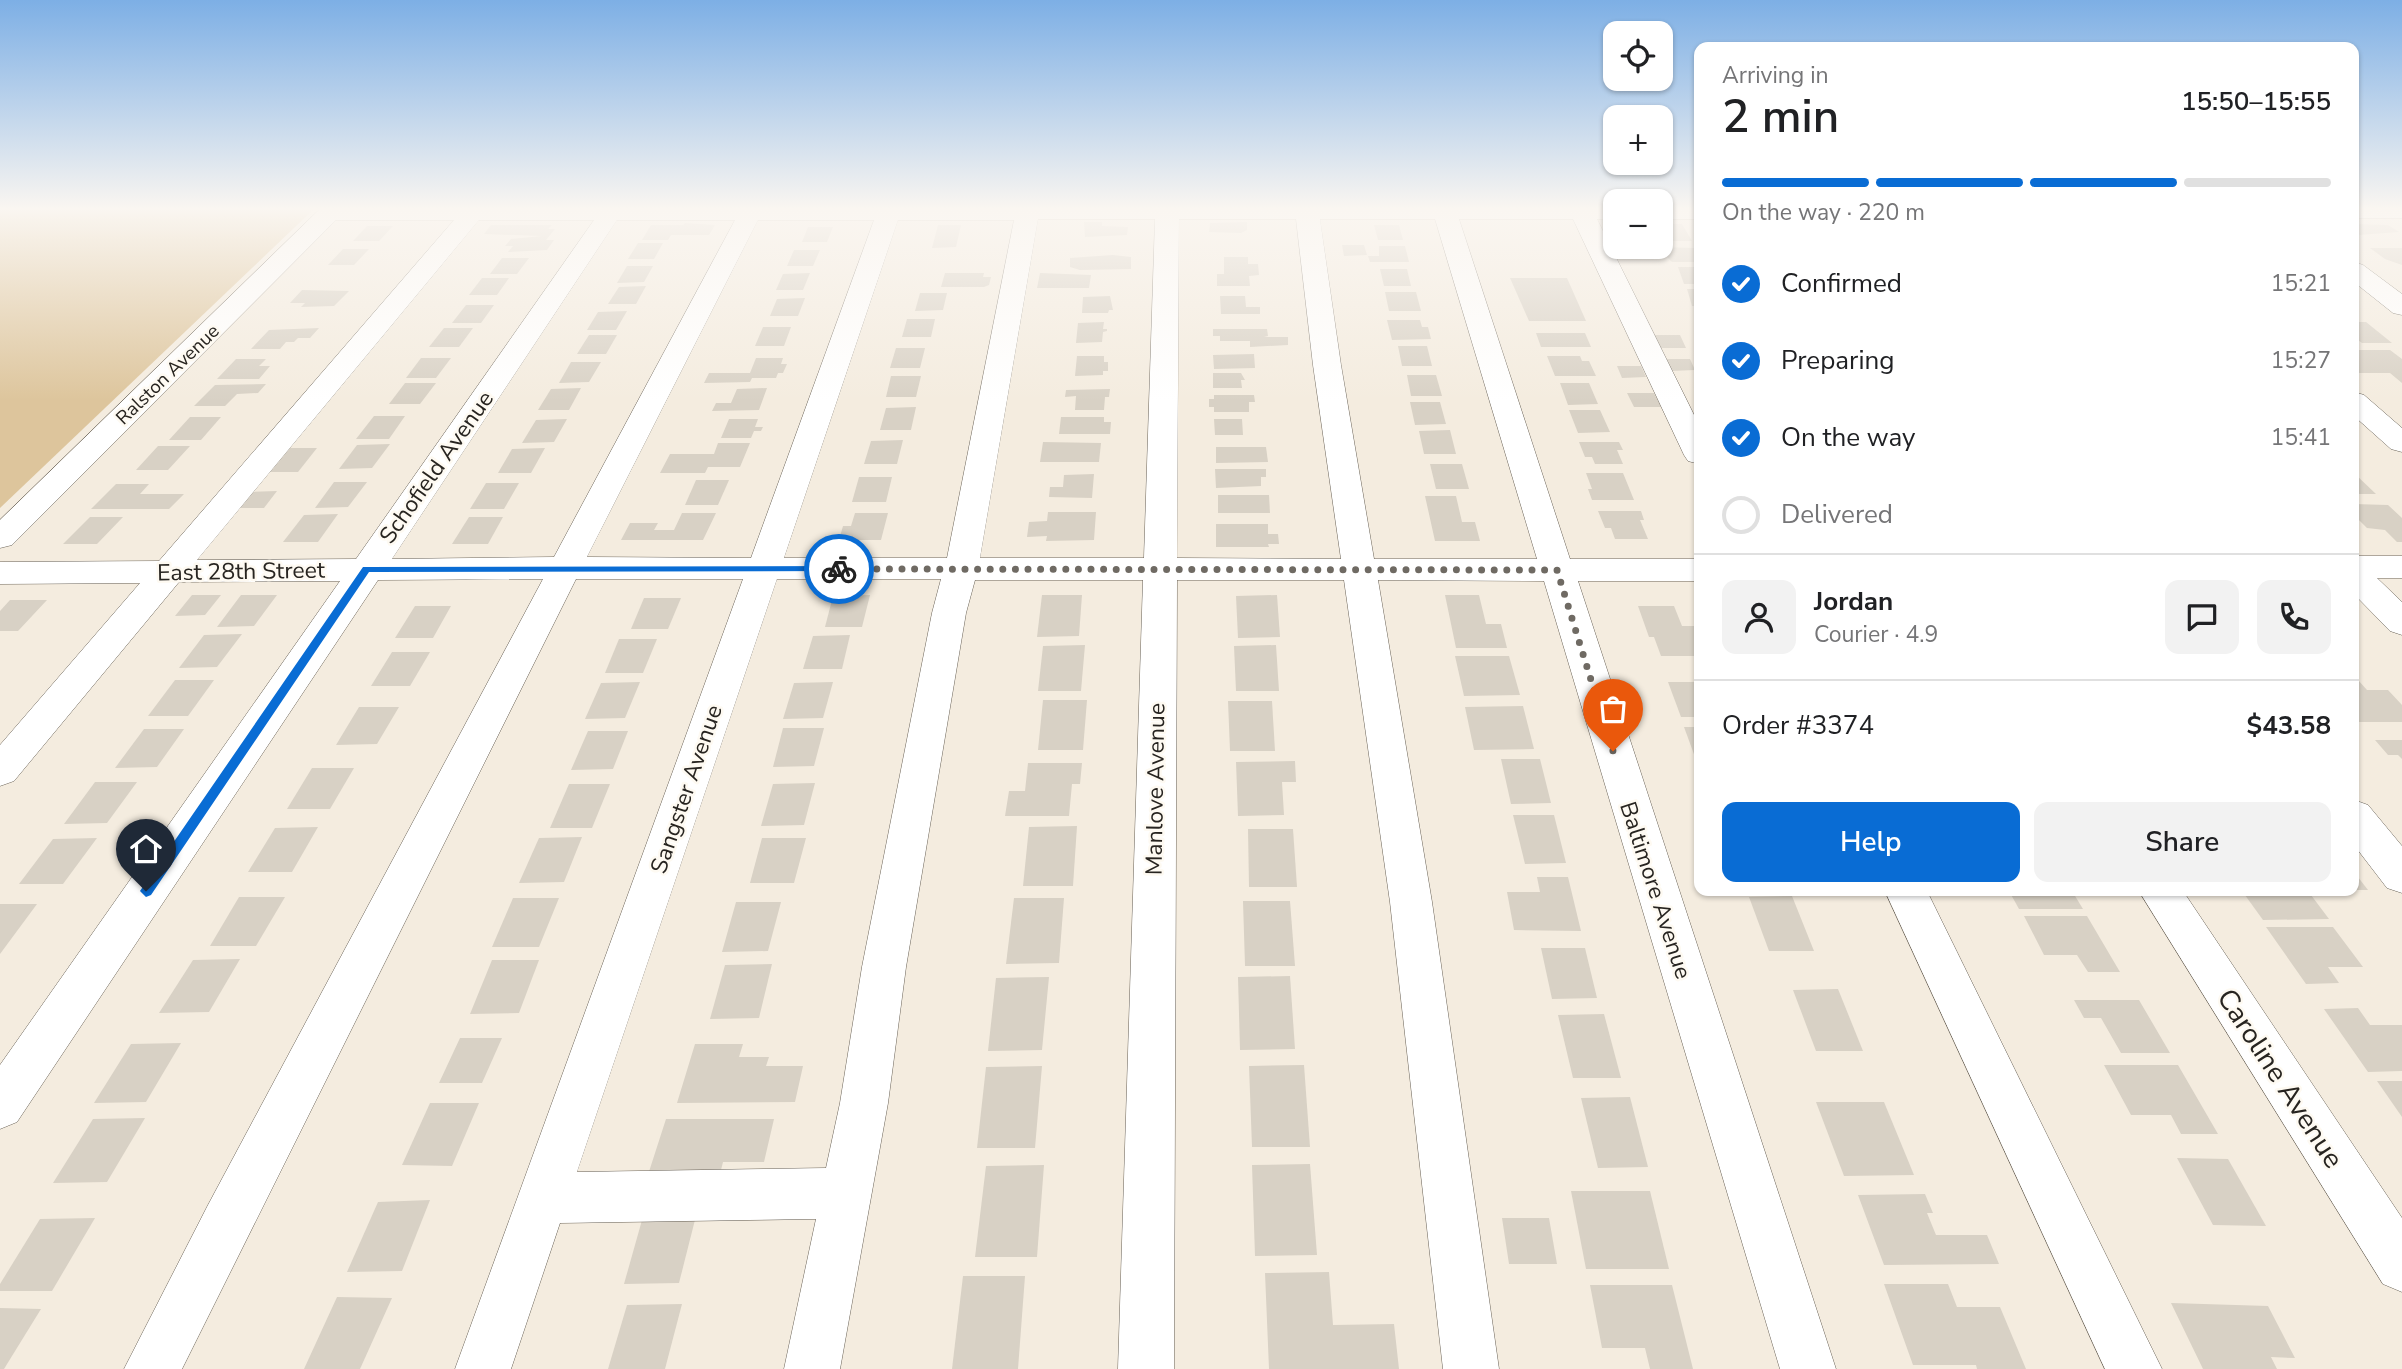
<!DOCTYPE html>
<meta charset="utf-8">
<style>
:root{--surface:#fff;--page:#f2f2f2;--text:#202124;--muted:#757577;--line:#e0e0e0;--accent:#096cd4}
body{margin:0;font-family:"Nunito Sans",sans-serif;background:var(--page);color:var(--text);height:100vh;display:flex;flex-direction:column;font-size:26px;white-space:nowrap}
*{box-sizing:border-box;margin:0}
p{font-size:23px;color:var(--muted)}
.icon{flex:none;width:38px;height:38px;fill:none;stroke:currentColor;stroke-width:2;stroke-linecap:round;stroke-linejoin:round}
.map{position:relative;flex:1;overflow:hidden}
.panel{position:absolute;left:1694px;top:42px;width:665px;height:854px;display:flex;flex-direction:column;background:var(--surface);border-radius:14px;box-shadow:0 2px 5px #0004}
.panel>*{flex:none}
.buttons{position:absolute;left:1603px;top:21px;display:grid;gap:14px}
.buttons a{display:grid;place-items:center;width:70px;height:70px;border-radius:14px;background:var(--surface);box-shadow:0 2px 5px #0004;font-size:35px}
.pin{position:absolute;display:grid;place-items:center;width:60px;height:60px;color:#fff;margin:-72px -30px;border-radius:50% 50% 50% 0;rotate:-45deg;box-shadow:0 0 7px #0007}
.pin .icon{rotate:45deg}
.courier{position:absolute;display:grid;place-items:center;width:70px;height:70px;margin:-35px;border:5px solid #096cd4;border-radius:50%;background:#fff;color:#222;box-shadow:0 2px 9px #0007}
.headline em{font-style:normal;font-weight:600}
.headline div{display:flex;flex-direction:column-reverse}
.headline{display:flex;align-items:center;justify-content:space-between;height:119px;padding:0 28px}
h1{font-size:46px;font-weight:600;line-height:52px}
.bar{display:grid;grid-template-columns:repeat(4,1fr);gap:10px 7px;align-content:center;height:84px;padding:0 28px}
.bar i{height:9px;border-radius:5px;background:var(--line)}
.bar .selected{background:var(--accent)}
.bar p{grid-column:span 4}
.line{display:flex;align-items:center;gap:18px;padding:0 28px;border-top:2px solid var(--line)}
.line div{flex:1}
.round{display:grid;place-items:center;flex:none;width:74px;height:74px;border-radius:14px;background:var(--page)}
ol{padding:0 28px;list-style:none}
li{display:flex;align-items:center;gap:21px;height:77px}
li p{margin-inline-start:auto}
li .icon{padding:7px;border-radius:50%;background:var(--accent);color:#fff;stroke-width:4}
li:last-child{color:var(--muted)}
li i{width:38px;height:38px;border:4px solid var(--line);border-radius:50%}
.button{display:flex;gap:14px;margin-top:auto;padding:14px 28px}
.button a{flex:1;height:80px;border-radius:14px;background:var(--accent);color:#fff;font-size:28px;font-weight:600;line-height:80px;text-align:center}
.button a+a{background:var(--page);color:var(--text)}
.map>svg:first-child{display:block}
</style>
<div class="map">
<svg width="2402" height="1369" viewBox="0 0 2402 1369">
<rect width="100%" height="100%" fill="#f4ecdf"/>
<path fill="#ddc59c" d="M0,209H314L0,508Z"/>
<g fill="#d8d1c5">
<path d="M1084,222H1102V226L1128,227L1127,235L1085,237Z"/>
<path d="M1247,222V230L1241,233L1209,232L1210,223Z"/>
<path d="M685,223L715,225L709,235H671L668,240H642L651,225H683Z"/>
<path d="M1661,224H1682L1692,241H1665L1661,233Z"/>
<path d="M2354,224L2388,225L2399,232L2359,235L2354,232Z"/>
<path d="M491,225H552L548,229H555L546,240H554L547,250L508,252L513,246H505L511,239L542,236L484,234Z"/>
<path d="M938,225H961L956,247L932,248Z"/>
<path d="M1374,225H1399L1403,240H1378Z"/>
<path d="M367,226H393L379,241H353Z"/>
<path d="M808,227H833L827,242H802Z"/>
<path d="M638,243H663L654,259H628Z"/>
<path d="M1342,245H1364L1367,255L1344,256Z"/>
<path d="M1379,246H1405L1409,262H1370L1368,256H1379Z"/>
<path d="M1655,247L1696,248L1699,262H1672L1664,254L1659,253Z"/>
<path d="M2370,248H2402V265L2385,259Z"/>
<path d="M343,249H369L354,265H328Z"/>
<path d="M794,250H820L813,266H787Z"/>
<path d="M1113,255L1131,257V269L1080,270L1070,267V258Z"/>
<path d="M1224,257H1248V264H1258L1259,275L1249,276L1250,286H1217V274H1224Z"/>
<path d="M502,258H529L517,274H490Z"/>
<path d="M627,266H653L644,282L617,283Z"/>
<path d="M1678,267H1699V284H1684Z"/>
<path d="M1380,269H1407L1411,286H1384Z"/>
<path d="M810,273L803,290H776L783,274Z"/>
<path d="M945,273H984L983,277H991L989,285L984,287H941Z"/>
<path d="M1040,273L1091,275L1089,288H1037Z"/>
<path d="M482,278H509L497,295H469Z"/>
<path d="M1510,278H1567L1586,321H1529Z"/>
<path d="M646,286L636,304H608L619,287Z"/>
<path d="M1687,289H1699V306H1692Z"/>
<path d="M302,290L349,291L334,306L301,307L305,303H290Z"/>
<path d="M1385,292H1416L1421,311H1389Z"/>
<path d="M920,293H947L943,310L915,311Z"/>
<path d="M1110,296L1113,310H1109L1108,313H1082L1083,297Z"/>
<path d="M1220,296H1245L1246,307H1260V314H1221Z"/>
<path d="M805,298L798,316H770L777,299Z"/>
<path d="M466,305H494L481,323H452Z"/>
<path d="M627,311L616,330H587L598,312Z"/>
<path d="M907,319H935L931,337H902Z"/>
<path d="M1387,320H1420L1422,327H1428L1431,339L1392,340Z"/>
<path d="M1104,322L1103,329H1107V331L1103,332L1102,342L1076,343L1078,323Z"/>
<path d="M2354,322H2366L2392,343H2362L2354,337Z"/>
<path d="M763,327H791L784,346H755Z"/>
<path d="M319,328L310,338H298L294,342H286L280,349H251L269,330Z"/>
<path d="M444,328H473L459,347H429Z"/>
<path d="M1213,329H1267L1268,336L1264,337H1288V345L1250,347V341H1220V336H1213Z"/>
<path d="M1536,333H1585L1591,347H1541Z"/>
<path d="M589,335H617L606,354H577Z"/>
<path d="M1654,335H1680L1686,348H1661Z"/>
<path d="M1398,346H1427L1432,366H1402Z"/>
<path d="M896,348H925L920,368H890Z"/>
<path d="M2354,350H2390L2402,359V383L2390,373H2354V356H2357Z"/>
<path d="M1254,354L1255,368L1214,369L1213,355Z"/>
<path d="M1077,356H1104V362H1108V371H1103V375L1075,376Z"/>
<path d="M1547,356H1580L1582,361H1589L1596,376H1555Z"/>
<path d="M421,358H451L436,378H406Z"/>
<path d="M756,358H783L781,364H787L783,373H778L776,378H752L750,382L704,383L709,373H750Z"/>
<path d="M236,359H266L259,366H270L259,379H217Z"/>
<path d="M1665,359H1690L1695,370L1671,371Z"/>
<path d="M571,362H601L589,382L559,383Z"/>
<path d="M1617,366H1641L1646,377L1622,378Z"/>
<path d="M1213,373H1241L1245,380H1241L1242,388H1213Z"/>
<path d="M1407,375H1436L1442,396H1411Z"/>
<path d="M891,376H921L916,397H886Z"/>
<path d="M405,383H436L420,404H389Z"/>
<path d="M1560,383H1589L1598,404L1568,405Z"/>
<path d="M266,384L258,393L237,394L225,406H194L215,385Z"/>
<path d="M581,388L569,410H538L551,389Z"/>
<path d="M767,388L759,410L712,411L716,403H731L737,389Z"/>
<path d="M1110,389L1109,397H1105L1104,410H1075L1076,396L1065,397L1066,390Z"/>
<path d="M1627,393H1654L1661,407H1634Z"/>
<path d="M1214,395H1254L1255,402H1249V412H1214V407H1209V399H1214Z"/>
<path d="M1410,402H1440L1446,424L1415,425Z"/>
<path d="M916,407L911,430H880L886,408Z"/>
<path d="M1569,410H1600L1610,432L1578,433Z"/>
<path d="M374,416H405L389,439H356Z"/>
<path d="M190,417H221L201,440H169Z"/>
<path d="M1061,417H1104V422H1111L1110,434H1059Z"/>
<path d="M567,419L554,442L522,443L536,420Z"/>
<path d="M729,419H758L755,427H763L761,431H754L751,438H721Z"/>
<path d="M1214,419H1242L1243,435H1215Z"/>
<path d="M1450,430L1456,454H1424L1419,431Z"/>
<path d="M903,440L897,464H864L871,441Z"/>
<path d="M1043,442L1101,443L1099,462H1040Z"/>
<path d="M1579,442H1619L1623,450H1617L1623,464H1595L1592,457H1585Z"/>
<path d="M718,443H750L740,467H708L705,473H660L670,454H714Z"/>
<path d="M390,444L372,468L339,469L357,445Z"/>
<path d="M158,446H190L168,470H136Z"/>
<path d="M1216,447H1266L1268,462L1216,463Z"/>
<path d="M285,448H317L298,472H266Z"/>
<path d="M545,448L531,473H498L512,449Z"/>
<path d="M1430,464H1462L1469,489H1436Z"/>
<path d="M1215,469H1266V477H1261V486L1216,488Z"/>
<path d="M1586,473H1623L1634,500H1592L1588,489H1592Z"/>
<path d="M2354,473L2376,494H2354Z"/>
<path d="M1094,474L1092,498L1049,497L1050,487H1063L1064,475Z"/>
<path d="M859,477H892L886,502H852Z"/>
<path d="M696,480H729L718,505H685Z"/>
<path d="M334,482H367L348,507L315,508Z"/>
<path d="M486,483H519L504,509H470Z"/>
<path d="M116,484H149L140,494H184L169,509H91Z"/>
<path d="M277,491L264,508H236L250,492Z"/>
<path d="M1218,495H1269L1270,513H1218Z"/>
<path d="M1425,496H1456L1462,522H1475L1480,541H1435Z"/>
<path d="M2354,504L2388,505L2402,518V542H2397L2385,530L2367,528L2354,515Z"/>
<path d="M1598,511H1641L1644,520H1640L1648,539H1615L1611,528H1605Z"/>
<path d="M1048,512H1096L1094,540L1046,541L1047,536L1027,537L1029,522L1047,521Z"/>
<path d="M682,513H716L703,540H621L630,523H658L654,530H674Z"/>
<path d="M855,513H888L881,540H839L843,526H851Z"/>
<path d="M338,514L318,542H283L304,515Z"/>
<path d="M90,517H123L97,544H63Z"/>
<path d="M469,517H503L488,544H452Z"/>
<path d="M1216,524H1268V534H1278L1279,544H1268L1269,547H1216Z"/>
<path d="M192,595H221L205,615L175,616Z"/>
<path d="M241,595H277L254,626L217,627Z"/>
<path d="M870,595L862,627H825L833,596Z"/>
<path d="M1042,595H1082L1079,636L1037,637Z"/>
<path d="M1277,595L1280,637L1238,638L1236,596Z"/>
<path d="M1445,595H1479L1486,624H1501L1507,648H1456Z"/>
<path d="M644,598H681L668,629H631Z"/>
<path d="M10,600H47L18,631H0V611Z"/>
<path d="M415,606H451L433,638H395Z"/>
<path d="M1638,606H1674L1682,626H1699V656H1661L1654,637H1649Z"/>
<path d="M242,634L217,667L179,668L204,635Z"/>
<path d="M850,635L842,669H803L813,636Z"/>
<path d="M619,639H657L643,673H605Z"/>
<path d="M1085,645L1081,691H1038L1043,646Z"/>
<path d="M1276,645L1279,691H1236L1234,646Z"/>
<path d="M392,652H430L410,686H371Z"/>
<path d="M1455,656H1509L1520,695L1464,696Z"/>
<path d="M175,680H214L188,716H148Z"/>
<path d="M2354,680H2358L2367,690H2388L2402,705V722H2358L2354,717Z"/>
<path d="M640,682L625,718L585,719L601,683Z"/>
<path d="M833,682L823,718L783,719L794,683Z"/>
<path d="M1668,682H1699V717H1681Z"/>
<path d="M1043,700H1087L1083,750H1038Z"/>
<path d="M1228,701H1272L1275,751H1230Z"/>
<path d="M1523,706L1534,749L1474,750L1465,707Z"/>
<path d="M359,707H399L377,744L336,745Z"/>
<path d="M1684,727H1699V768Z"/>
<path d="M783,728H824L814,766L773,767Z"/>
<path d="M144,729H184L157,767L115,768Z"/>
<path d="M588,731H628L613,769L571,770Z"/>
<path d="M2375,740H2402V759L2398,755H2388Z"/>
<path d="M1501,759H1540L1551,803L1511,804Z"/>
<path d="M1295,761L1296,782H1282L1284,815L1238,816L1236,762Z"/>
<path d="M1028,763H1082L1080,784H1072L1069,816H1005L1009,791H1025Z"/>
<path d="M312,768H354L330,809H287Z"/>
<path d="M95,782H137L107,823L64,824Z"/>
<path d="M815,783L804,825L761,826L773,784Z"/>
<path d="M569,784H610L592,828H550Z"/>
<path d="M1513,815H1554L1566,863L1525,864Z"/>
<path d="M1077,826L1073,886H1023L1029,827Z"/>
<path d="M318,827L292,872H248L275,828Z"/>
<path d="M1248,829H1293L1297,887H1249Z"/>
<path d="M582,837L564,882L519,883L539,838Z"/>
<path d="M97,838L63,884H19L53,839Z"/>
<path d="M762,838H806L794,883H750Z"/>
<path d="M2354,872L2368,890H2354Z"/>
<path d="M1537,877H1568L1581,931L1514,930L1507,892H1540Z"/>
<path d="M2009,891H2072L2083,909H2019Z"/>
<path d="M2242,891H2308L2329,919L2263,920Z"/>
<path d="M1792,896L1814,951H1769L1749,897Z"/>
<path d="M239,897H285L256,946H210Z"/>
<path d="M513,898H559L539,947H492Z"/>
<path d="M1014,898H1064L1059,963L1006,964Z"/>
<path d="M1243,901H1290L1295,966H1245Z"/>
<path d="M736,902H781L768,951L722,952Z"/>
<path d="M0,904H37L0,954Z"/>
<path d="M2024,916H2087L2120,972H2088L2077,955H2044Z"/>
<path d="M2266,927H2333L2363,967H2328L2339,983L2306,984Z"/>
<path d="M1541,948H1585L1597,998L1552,999Z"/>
<path d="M240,959L209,1012L159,1013L193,960Z"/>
<path d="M492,960H539L519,1013L470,1014Z"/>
<path d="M772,964L759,1018L710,1019L725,965Z"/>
<path d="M1290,976L1295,1049L1240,1050L1238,977Z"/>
<path d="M1049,977L1042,1050L988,1051L996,978Z"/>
<path d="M1838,989L1863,1051H1816L1793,990Z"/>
<path d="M2074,1000H2139L2170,1053H2121L2101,1018H2084Z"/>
<path d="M2358,1008L2370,1025H2402V1071L2368,1072L2324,1009Z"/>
<path d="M1604,1014L1621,1078H1573L1558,1015Z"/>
<path d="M460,1038H502L482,1083H439Z"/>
<path d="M181,1043L146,1102L94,1103L131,1044Z"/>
<path d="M695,1044H743L739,1057H769L766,1066H803L795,1102L677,1103Z"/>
<path d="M1304,1065L1310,1147H1252L1249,1066Z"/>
<path d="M2104,1065H2178L2218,1134H2181L2171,1115H2131Z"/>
<path d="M1042,1066L1035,1148H977L986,1067Z"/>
<path d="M2377,1081H2402V1117Z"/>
<path d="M1630,1097L1648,1167L1598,1168L1581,1098Z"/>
<path d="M1816,1102H1884L1914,1175L1844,1176Z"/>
<path d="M430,1103H479L452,1166L402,1165Z"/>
<path d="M145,1118L107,1182L53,1183L93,1119Z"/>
<path d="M666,1119H774L764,1162H723L721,1170L645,1184Z"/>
<path d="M2177,1158L2228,1159L2266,1226L2213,1225Z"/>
<path d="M1310,1164L1317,1255L1255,1256L1252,1165Z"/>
<path d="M1044,1165L1037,1257H975L986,1166Z"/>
<path d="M1571,1191H1650L1669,1269H1586Z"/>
<path d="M1925,1194L1933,1213H1927L1936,1235H1987L1999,1264L1884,1265L1858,1195Z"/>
<path d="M430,1200L402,1271L347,1272L378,1202Z"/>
<path d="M697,1212L679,1283L624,1284L644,1213Z"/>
<path d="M95,1218L52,1291H0V1284L40,1219Z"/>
<path d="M1502,1218H1549L1557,1264H1509Z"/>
<path d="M1329,1272L1333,1325L1394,1324L1399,1369H1269L1265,1273Z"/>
<path d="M963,1276H1025L1018,1369H952Z"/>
<path d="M1884,1284H1948L1957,1307H2000L2026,1369H1977L1976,1365H1913Z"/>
<path d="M1590,1285H1672L1693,1369H1650L1645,1348H1602Z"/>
<path d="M337,1297L392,1298L360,1369H304Z"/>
<path d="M2171,1303L2268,1306L2295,1358L2271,1357L2277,1369H2203Z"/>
<path d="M682,1304L665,1369H608L627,1305Z"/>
<path d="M0,1308L41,1309L4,1369H0Z"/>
</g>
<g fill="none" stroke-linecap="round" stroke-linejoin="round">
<g stroke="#6a6358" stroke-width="1">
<g id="minor">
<path d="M320,209H1615V219H1597L1699,425V464L1688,461L1684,455L1573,219H1459L1570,559H1699V581H1578L1836,1369H1780L1544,581L1378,580L1432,902L1499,1369H1443L1390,902L1344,580H1177L1174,1369H1118L1143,580H975L966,613L906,967L888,1103L840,1369H784L816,1219L560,1223L511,1369H455L743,579H576L182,1369H124L208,1205L543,579L378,580L17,1122L0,1129V1065L340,581L179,582L14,781L0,786V745L140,583L0,584V562L159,561L454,220H336L12,545L0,548V520ZM1038,219H1155L1144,558H980ZM1179,219H1296L1313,365L1341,559L1177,558ZM1320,219H1435L1537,559H1374L1341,365ZM479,220H594L356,559L197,560ZM617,220H735L554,557L392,559ZM758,220H874L751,558L587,557ZM898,220H1014L947,558H784ZM777,579H941L932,613L862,967L840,1103L826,1168L577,1172Z"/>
<rect x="1661" y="209" width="38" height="10"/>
<rect x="2354" y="209" width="48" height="9"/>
<path d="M2354,262L2363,265L2402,294V315L2393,313L2354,282Z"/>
<path d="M2354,392L2364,395L2402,428V452L2391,449L2354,416Z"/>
<path d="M2354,556H2402V578H2377L2402,602V635L2390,631L2354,594Z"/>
<path d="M2354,800L2368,805L2402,846V893L2387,888L2354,845Z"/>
<path d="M1885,891H1927L2162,1369H2105Z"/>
<path d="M2139,891H2183L2402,1218V1292L2383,1284Z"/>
</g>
</g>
<use href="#minor" fill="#fff" fill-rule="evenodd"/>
</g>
<linearGradient id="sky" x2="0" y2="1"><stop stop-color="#7dafe5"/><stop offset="0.52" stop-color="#faf6f1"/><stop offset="1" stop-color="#faf6f1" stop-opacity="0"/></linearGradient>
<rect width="2402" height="401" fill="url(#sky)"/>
<path fill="#096cd4" d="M839,566L843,567V571L369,572L151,895L146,897L140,891L363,567Z"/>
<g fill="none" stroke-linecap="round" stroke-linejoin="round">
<path stroke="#6f6a63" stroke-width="7" stroke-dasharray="0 12.6" d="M839,569L1557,570L1613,751"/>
</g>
<g text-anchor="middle" stroke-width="5" stroke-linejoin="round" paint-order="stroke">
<g font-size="19" fill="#272420" stroke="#fefaf2">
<text transform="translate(167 374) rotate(-44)" y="7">Ralston Avenue</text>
</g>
<g font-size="23" fill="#272420" stroke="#fefaf2">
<text transform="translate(436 467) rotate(-55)" y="8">Schofield Avenue</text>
<text transform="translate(241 571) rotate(-1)" y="8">East 28th Street</text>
<text transform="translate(686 789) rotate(-71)" y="8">Sangster Avenue</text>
<text transform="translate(1155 789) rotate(-89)" y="8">Manlove Avenue</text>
<text transform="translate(1656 890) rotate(72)" y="8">Baltimore Avenue</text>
</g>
<g font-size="28" fill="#272420" stroke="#fefaf2">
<text transform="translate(2281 1078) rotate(57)" y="10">Caroline Avenue</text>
</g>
</g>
</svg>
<div class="buttons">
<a><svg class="icon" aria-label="locate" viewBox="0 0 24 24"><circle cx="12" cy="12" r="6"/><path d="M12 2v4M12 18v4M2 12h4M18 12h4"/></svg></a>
<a>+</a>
<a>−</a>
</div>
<div class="pin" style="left:1613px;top:751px;background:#ea580c"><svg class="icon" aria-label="bag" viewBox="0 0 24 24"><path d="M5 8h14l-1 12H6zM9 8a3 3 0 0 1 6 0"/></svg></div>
<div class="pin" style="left:146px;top:891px;background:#1f2937"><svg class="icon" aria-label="home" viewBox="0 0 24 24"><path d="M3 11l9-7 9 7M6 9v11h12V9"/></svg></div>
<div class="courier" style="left:839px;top:569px"><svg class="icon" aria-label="bike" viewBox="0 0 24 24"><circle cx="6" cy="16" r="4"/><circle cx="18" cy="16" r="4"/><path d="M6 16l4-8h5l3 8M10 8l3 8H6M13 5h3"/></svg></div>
<section class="panel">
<div class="headline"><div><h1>2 min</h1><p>Arriving in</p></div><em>15:50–15:55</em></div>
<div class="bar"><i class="selected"></i><i class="selected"></i><i class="selected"></i><i></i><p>On the way · 220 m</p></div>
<ol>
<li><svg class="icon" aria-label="check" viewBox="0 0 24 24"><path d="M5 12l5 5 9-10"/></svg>Confirmed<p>15:21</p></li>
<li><svg class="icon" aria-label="check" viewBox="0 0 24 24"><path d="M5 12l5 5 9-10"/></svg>Preparing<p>15:27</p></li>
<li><svg class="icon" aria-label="check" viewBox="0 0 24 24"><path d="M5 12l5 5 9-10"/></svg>On the way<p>15:41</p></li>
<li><i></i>Delivered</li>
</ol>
<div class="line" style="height:126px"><a class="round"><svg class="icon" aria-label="person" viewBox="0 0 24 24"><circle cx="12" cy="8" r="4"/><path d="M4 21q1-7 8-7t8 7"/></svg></a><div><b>Jordan</b><p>Courier · 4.9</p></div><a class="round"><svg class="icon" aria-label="chat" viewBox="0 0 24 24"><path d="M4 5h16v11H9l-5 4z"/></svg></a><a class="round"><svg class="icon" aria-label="phone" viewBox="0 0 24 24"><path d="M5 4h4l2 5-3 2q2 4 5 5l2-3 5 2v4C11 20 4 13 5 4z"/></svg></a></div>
<div class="line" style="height:91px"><div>Order #3374</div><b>$43.58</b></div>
<div class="button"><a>Help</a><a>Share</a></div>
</section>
</div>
